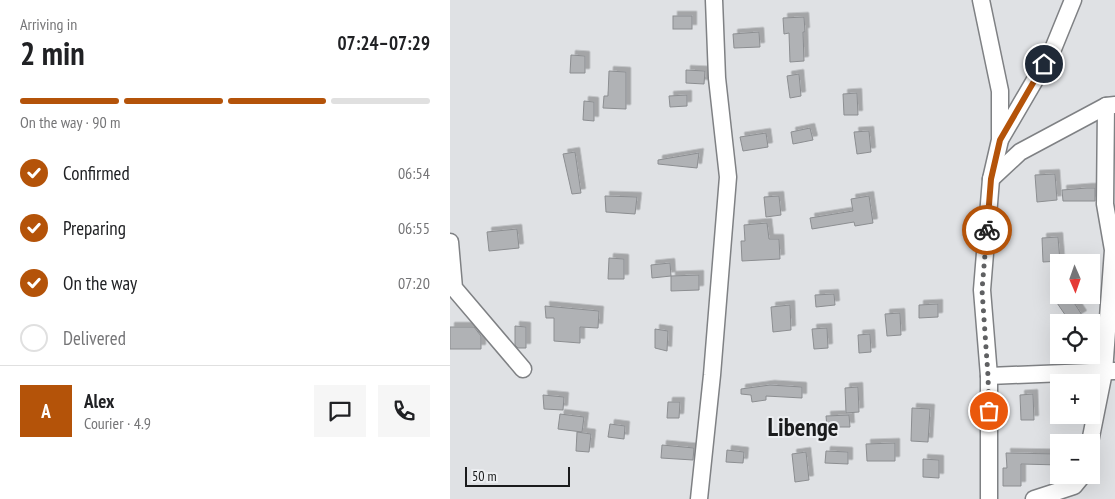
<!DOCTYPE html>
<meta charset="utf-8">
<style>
:root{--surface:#fff;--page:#f6f6f6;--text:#202124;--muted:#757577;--line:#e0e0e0;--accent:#b45309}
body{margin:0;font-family:"PT Sans Narrow",sans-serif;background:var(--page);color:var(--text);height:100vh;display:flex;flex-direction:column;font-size:19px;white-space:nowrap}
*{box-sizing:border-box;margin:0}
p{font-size:16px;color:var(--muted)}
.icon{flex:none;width:28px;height:28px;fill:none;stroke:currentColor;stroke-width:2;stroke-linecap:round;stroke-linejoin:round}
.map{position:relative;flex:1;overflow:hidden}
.panel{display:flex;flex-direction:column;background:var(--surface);width:450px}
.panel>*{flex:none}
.needle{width:32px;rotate:178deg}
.tools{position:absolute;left:600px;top:254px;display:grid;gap:10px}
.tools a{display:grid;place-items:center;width:50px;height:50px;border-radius:0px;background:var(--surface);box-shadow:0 5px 20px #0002;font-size:25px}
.scale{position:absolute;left:15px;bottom:12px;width:105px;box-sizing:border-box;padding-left:5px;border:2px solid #1a1b1c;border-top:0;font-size:14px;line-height:18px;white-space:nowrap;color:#1a1b1c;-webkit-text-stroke:4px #eceef1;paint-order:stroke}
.pin{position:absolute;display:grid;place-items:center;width:42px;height:42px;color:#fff;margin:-21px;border:2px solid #fff;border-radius:50%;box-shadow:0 1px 5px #0007}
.courier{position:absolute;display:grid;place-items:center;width:50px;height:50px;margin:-25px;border:4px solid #b45309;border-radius:50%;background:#fff;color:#222;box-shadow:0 1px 6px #0007}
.head em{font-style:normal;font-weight:700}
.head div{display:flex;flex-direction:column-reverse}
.head{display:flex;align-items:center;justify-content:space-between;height:85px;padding:0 20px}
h1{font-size:32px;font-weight:700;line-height:38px}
.bar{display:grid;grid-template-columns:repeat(4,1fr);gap:8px 5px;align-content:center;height:60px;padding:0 20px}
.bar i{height:6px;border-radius:4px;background:var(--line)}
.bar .current{background:var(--accent)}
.bar p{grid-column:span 4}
.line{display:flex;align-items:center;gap:12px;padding:0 20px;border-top:1px solid var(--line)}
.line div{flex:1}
.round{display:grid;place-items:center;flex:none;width:52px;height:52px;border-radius:0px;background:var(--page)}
ol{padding:0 20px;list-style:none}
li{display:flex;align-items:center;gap:15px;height:55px}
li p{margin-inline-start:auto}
li .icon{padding:5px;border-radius:50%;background:var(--accent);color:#fff;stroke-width:4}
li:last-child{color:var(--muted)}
li i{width:28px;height:28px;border:2px solid var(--line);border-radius:50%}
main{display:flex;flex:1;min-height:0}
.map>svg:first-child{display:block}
</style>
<main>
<section class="panel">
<div class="head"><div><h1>2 min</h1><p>Arriving in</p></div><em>07:24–07:29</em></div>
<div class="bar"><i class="current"></i><i class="current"></i><i class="current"></i><i></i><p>On the way · 90 m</p></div>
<ol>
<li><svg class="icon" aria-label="check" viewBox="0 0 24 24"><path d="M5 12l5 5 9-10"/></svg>Confirmed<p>06:54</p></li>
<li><svg class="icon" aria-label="check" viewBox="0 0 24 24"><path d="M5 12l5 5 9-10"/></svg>Preparing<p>06:55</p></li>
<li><svg class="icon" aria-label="check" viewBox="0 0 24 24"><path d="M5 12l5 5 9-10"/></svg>On the way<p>07:20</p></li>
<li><i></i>Delivered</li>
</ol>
<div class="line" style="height:90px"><b class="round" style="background:var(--accent);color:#fff">A</b><div><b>Alex</b><p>Courier · 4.9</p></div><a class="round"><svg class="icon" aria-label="chat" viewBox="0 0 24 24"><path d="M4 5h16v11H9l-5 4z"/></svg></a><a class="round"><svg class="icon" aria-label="phone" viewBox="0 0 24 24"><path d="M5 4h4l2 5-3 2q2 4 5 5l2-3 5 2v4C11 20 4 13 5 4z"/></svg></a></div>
</section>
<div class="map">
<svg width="665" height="499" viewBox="0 0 665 499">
<defs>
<filter id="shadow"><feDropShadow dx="4.5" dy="-4.5" stdDeviation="0" flood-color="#0004"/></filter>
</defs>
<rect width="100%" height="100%" fill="#dfe1e4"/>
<g fill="#b0b2b5" stroke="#8c8e91" filter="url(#shadow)">
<rect x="223" y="16" width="19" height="13"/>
<path d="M354,17L355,32H353L354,61L340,62L339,33L334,34L333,18Z"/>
<path d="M309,32L310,47L284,48L283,34Z"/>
<path d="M121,55L135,56V73H120Z"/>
<path d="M236,70L255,71L254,84L236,83Z"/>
<path d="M159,71L176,72V109L153,108L154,96H158Z"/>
<path d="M349,74L351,96L340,98L337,76Z"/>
<path d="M407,93L408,115H394L393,94Z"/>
<path d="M237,95V106L220,107L219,96Z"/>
<path d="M134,101L144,102V121L133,120Z"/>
<path d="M360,128L363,140L343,144L341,132Z"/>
<path d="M419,131L421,152L407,154L404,132Z"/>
<path d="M316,133L318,147L293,151L290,137Z"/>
<path d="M125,152L131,193L122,194L113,154Z"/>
<path d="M249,153L247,168L208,164V160Z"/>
<path d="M605,174L607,200L587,202L585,175Z"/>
<path d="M637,188H645V201H613L612,190Z"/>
<path d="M155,196L187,197L185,214L156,212Z"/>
<path d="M329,196L331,215L316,217L314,197Z"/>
<path d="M419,196L423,223L405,226L404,222L362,229L360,218L403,211L401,199Z"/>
<path d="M317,223L319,239H329L330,259L292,261L291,241H295L294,225Z"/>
<path d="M67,229L69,248L39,251L37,232Z"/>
<path d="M608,237L610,261L593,262L592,238Z"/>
<path d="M159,258L174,259V279H158Z"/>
<path d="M220,263L221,276L202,278L201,265Z"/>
<path d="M249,275V290L221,291V276Z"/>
<path d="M384,294L385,305L366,307L365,295Z"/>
<path d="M614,295H619L632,315L620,322L605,300Z"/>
<path d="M488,304V317L469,318V305Z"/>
<path d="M340,305L341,330L323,332L321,307Z"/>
<path d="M95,306L149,311L148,328L130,327V343L104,341V318H96Z"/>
<path d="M450,313L451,335L437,336L435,314Z"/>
<path d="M65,326L76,327V348H68L65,345Z"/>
<path d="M0,327H24L31,336V349H0Z"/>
<path d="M377,328L378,348L364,349L362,329Z"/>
<path d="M205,329L218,331L217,351L205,348Z"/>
<path d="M420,334L421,352L409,353L408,335Z"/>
<path d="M320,385L352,387V398L316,396V400L302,402L301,395L291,394V389Z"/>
<path d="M408,387L409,412L396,413L395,388Z"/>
<path d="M583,394L584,420H571L570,395Z"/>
<path d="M93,395L114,397L113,410L94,409Z"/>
<path d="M218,402H230L229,418H217Z"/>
<path d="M462,408L480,409L478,442L461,441Z"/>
<path d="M110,414L134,417L132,432L108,429Z"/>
<path d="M399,415L400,427H377L376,416Z"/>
<path d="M160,424L175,426L174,439L158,437Z"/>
<path d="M127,432L141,434L139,452L126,451Z"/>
<path d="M445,443V461H417L416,444Z"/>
<path d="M212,445L244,448L243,460L211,458Z"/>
<path d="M277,450L294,452L293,463L276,462Z"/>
<path d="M376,451L398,452V464L375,463Z"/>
<path d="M356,452L359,480L345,482L342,454Z"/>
<path d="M556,453L609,454V465L571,464V486H553V468H557Z"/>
<path d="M473,459L489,460V478L473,477Z"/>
</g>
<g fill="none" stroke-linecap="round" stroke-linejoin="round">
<g stroke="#7f8184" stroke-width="19">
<g id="minor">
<path d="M531,0L550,91V140L541,179L532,290L539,376V499"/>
<path d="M551,138L603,49L623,0"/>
<path d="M541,179L570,152L656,106L665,105"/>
<path d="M0,242L4,288L73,369"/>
<path d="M539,376L664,371"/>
<path d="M640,442L654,372L663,250L655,204L656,106"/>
<path d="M249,499L262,375L278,177L267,78L264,0"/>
<path d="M584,499L624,486L633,475"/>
</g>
</g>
<use href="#minor" stroke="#fff" stroke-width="16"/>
</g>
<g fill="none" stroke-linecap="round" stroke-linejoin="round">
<path stroke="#5f6062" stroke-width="5" stroke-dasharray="0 9" d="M537,230L532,290L538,376L539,411"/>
<path stroke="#b45309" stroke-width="6" d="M537,230L541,179L550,140L594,64"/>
</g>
<g text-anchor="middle" stroke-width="4" stroke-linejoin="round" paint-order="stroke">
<g font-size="25" font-weight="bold" fill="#1a1b1c" stroke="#eceef1">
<text x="353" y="436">Libenge</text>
</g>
</g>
</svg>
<div class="tools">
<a><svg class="needle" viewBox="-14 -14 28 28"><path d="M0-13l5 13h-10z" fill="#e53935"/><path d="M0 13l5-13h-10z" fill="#757577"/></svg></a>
<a><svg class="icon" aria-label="locate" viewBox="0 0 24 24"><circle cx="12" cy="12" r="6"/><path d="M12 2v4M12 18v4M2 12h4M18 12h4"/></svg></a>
<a>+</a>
<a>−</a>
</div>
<div class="scale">50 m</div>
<div class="pin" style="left:539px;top:411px;background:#ea580c"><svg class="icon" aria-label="bag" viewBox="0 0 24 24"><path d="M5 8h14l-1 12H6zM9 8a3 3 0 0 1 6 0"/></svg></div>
<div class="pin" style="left:594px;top:64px;background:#1f2937"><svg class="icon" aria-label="home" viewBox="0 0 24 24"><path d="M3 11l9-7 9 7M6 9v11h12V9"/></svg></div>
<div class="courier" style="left:537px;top:230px"><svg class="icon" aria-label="bike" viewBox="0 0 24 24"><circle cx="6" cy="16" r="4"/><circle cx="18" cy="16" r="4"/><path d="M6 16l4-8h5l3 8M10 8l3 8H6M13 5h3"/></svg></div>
</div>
</main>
